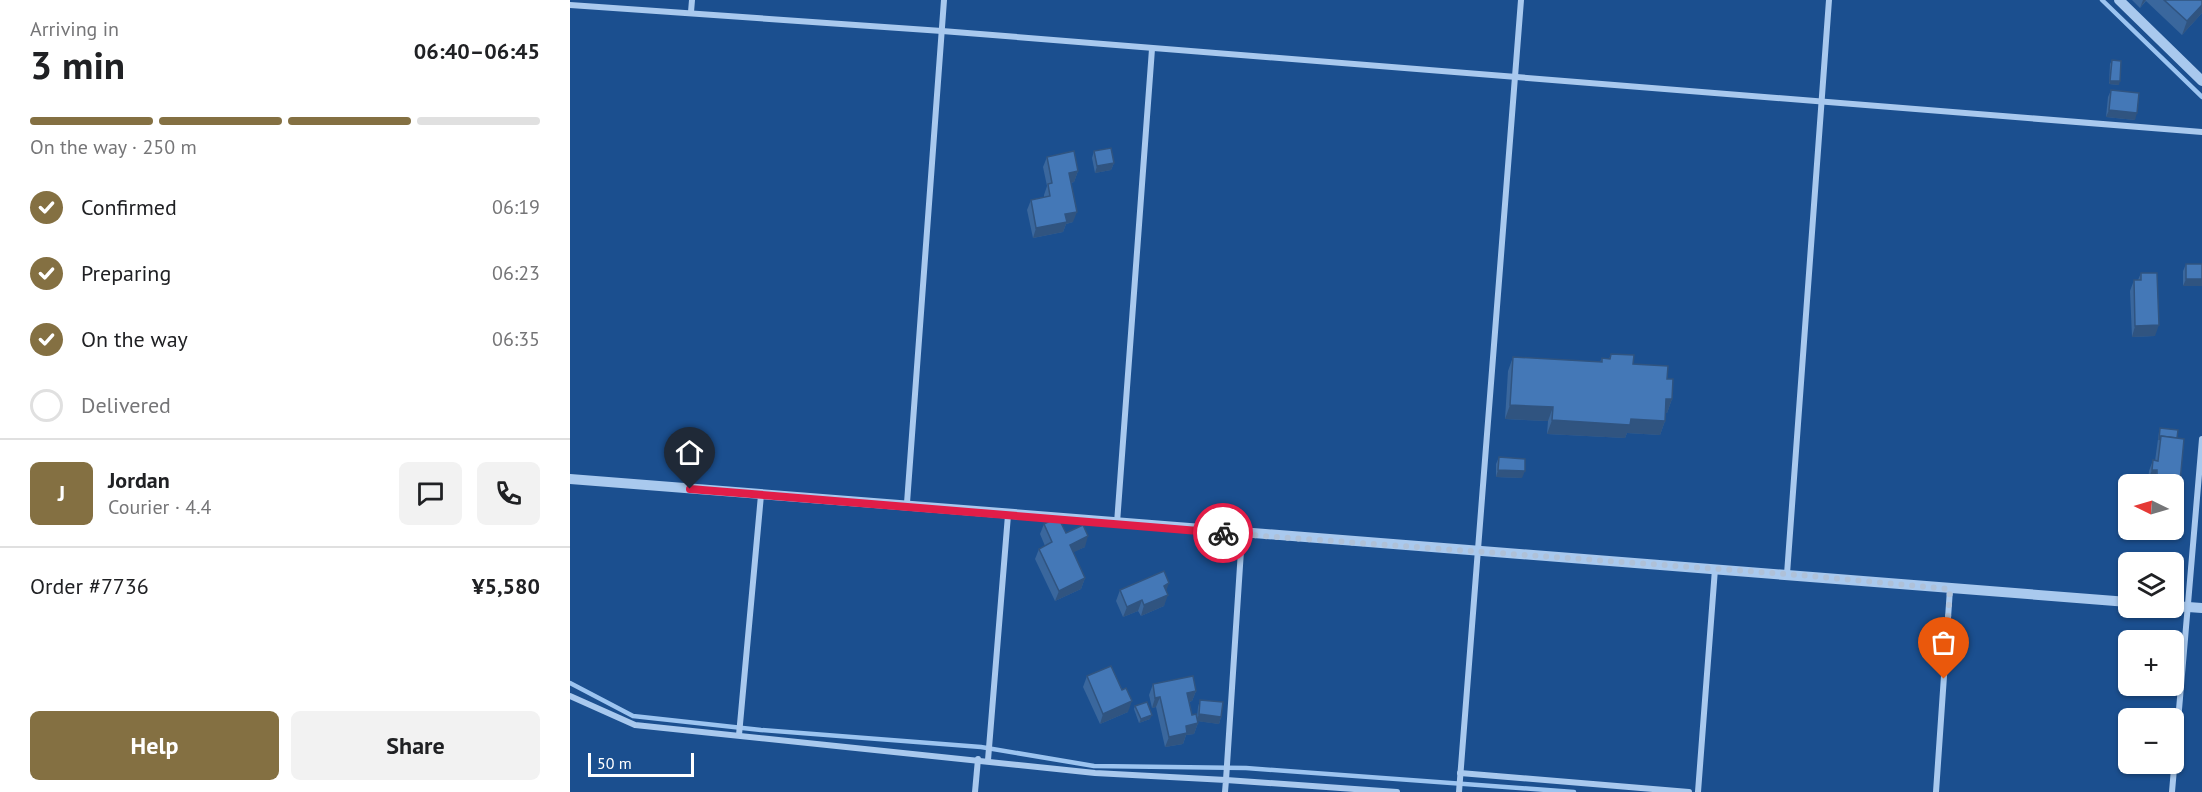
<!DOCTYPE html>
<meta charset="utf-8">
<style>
:root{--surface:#fff;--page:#f2f2f2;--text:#202124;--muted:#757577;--line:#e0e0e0;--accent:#847042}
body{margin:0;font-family:"PT Sans",sans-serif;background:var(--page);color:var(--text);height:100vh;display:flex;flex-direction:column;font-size:22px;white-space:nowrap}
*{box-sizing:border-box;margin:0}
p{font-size:20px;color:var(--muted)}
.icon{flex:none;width:33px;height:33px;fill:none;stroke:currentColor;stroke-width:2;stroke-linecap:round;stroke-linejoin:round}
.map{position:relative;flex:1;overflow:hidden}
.details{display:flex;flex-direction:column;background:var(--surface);width:570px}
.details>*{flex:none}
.needle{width:39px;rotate:275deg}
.buttons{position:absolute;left:1548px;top:474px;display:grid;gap:12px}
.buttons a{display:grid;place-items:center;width:66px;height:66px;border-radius:9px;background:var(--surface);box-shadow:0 2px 4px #0004;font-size:30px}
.scale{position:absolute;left:18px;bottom:15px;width:106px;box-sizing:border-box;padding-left:6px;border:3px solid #fff;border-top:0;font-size:16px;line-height:21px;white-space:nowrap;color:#fff;-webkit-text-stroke:4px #1b4f8f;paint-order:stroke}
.pin{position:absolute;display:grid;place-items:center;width:51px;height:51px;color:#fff;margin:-62px -26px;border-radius:50% 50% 50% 0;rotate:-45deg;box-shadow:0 0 6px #0007}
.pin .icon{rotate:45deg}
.courier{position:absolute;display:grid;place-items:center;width:60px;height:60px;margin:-30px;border:4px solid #e11d48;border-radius:50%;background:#fff;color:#222;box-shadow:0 2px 8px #0007}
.overview em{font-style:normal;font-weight:700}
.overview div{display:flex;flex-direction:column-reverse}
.overview{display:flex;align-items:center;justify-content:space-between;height:102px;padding:0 30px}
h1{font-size:39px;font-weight:700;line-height:45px}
.bar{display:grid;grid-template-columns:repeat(4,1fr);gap:9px 6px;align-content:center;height:72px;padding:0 30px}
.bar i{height:8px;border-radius:4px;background:var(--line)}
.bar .active{background:var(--accent)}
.bar p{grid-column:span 4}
.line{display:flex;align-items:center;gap:15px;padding:0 30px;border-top:2px solid var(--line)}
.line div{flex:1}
.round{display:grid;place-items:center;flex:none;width:63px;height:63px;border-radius:9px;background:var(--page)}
ol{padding:0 30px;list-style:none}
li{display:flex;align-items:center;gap:18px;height:66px}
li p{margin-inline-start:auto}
li .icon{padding:6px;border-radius:50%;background:var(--accent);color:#fff;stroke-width:4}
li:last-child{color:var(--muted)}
li i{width:33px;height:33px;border:3px solid var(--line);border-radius:50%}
.button{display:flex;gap:12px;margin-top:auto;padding:12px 30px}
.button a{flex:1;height:69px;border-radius:9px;background:var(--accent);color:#fff;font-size:24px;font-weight:700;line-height:69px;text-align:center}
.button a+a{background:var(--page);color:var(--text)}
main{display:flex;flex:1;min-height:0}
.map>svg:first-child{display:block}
</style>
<main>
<section class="details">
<div class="overview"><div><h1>3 min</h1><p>Arriving in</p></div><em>06:40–06:45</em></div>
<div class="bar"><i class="active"></i><i class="active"></i><i class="active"></i><i></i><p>On the way · 250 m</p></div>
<ol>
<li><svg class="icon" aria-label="check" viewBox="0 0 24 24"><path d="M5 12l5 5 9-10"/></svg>Confirmed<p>06:19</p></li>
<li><svg class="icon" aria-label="check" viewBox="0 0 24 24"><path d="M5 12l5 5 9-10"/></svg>Preparing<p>06:23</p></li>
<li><svg class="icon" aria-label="check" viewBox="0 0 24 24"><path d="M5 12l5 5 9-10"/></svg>On the way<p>06:35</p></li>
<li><i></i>Delivered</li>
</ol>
<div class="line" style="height:108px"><b class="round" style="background:var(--accent);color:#fff">J</b><div><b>Jordan</b><p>Courier · 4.4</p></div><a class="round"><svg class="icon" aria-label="chat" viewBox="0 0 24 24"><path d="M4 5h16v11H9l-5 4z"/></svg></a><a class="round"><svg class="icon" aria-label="phone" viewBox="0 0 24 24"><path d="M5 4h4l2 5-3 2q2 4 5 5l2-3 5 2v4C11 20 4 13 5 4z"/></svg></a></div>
<div class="line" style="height:78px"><div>Order #7736</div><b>¥5,580</b></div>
<div class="button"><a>Help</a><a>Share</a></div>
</section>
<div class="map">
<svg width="1632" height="792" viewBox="0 0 1632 792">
<rect width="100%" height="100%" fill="#1b4f8f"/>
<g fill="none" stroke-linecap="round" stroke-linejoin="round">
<g stroke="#9cc4f0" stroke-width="4.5">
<path d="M1532,0L1632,97"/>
<path d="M0,683L63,716L191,730L411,747L524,766L676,768L1004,792"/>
</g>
<g stroke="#a9c9ee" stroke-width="6">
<path d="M0,5L372,31L1632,132"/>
<path d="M121,12L122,0"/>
<path d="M333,506L337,503L374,0"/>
<path d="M547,523L582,49"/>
<path d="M672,535L656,780L827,792"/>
<path d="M1217,574L1259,0"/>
<path d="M0,696L65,725L525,773L656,780L655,792"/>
<path d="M169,735L191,495"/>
<path d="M418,760L438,515"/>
<path d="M890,773L1119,792"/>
<path d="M405,792L408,759"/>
<path d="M889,792L951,0"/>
<path d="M1128,792L1145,569"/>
<path d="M1366,792L1380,589"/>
<path d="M1602,792L1632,439"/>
</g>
<g stroke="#a9c9ee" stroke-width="10">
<path d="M1549,0L1632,81"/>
<path d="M0,479L1558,602"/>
<path d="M1604,606L1632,608"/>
</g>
</g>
<g fill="#3a679d">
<path d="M1562,0H1632V13L1612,35L1576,1L1570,8Z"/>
<path d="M1542,60L1549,85L1539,84L1540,64Z"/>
<path d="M1541,90L1565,120L1536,117L1538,97Z"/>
<path d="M524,151L544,163L541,170L525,173L522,158Z"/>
<path d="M477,157L508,171L504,182L501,183L503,222L496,224L493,232L463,238L457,210L461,200L474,197V195L477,186L473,167Z"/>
<path d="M1616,264H1632L1613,286V271Z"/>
<path d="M1571,273L1585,336L1562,337L1560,291L1564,280H1568Z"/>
<path d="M1041,354L1097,379L1102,399L1097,413H1095V421L1090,435L1057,433L1055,438L977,434L978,421L935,419L938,371L943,357L1030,362L1032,358L1039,359Z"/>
<path d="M1590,428L1607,438L1606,493L1604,492V484H1583L1584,481L1578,480L1579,471L1583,460L1585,461L1589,432Z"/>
<path d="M929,457L952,478L926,477V464Z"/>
<path d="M474,524L496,533L515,547L503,552L515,578L511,589L485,601L465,559L469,549L475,546L470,534Z"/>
<path d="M550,590L596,592L594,606L571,616L568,611L553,617L546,601Z"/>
<path d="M517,676L552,690L558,712L530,724L513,687Z"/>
<path d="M583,684L626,691L622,701L619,702L622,715L627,718L628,707L630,700L651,717L649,724L628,721V723L624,734L616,735L613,744L595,747L586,707L582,708L579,695Z"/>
<path d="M565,706L580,719L569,723L564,709Z"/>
</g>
<g fill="#305480">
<path d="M1573,0H1576L1570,8Z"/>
<path d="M1632,5V13L1612,35L1617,21Z"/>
<path d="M1540,81H1550L1549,85L1539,84Z"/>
<path d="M1539,110L1567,113L1565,120L1536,117Z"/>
<path d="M544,163L541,170L525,173L527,166Z"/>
<path d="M508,171L504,182L496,184L499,173Z"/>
<path d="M507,212L503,222L496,224L493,232L463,238L466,228L495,214Z"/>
<path d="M1616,279H1632V286H1613Z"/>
<path d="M1589,325L1585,336L1562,337L1565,326Z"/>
<path d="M1096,399H1102L1097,413L1091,412Z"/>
<path d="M940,405L983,407L978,421L935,419Z"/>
<path d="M1061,419L1095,421L1090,435L1057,433L1055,438L977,434L982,420Z"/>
<path d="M928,470L955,471L952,478L926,477Z"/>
<path d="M1582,470H1587L1584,481L1578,480Z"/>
<path d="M1587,480L1610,482L1606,493L1604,492V484H1585Z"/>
<path d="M518,536L515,547L496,556L500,545Z"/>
<path d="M515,578L511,589L485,601L489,591Z"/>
<path d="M599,583L595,594L594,586Z"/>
<path d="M598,595L594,606L571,616L574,605Z"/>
<path d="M572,600L568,611L553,617L557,607Z"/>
<path d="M626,691L622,701L613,703L617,693Z"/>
<path d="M590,697L586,707L582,708L585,698Z"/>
<path d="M562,701L558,712L530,724L533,714Z"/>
<path d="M629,714L651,717L649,724L626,721Z"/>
<path d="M582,715L580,719L569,723L571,719Z"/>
<path d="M628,723L624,734L616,735L613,744L595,747L599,737L616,726Z"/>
</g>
<g fill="#4478b7" stroke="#305480" stroke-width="1.5">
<path d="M1594,0H1632V5L1617,21Z"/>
<path d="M1542,60L1551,61L1550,81H1540Z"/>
<path d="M1541,90L1569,93L1567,113L1539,110Z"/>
<path d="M541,148L544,163L527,166L524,151Z"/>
<path d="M504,151L508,171L499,173L507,212L495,214L497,222L466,228L461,200L480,196L478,184L482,183L477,157Z"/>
<rect x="1616" y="264" width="16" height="15"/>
<path d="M1571,273H1587L1589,325L1565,326L1564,280H1571Z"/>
<path d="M1041,354L1064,355L1063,364L1098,366L1097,379H1103L1102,399H1096L1095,421L1061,419L1060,425L982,420L983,407L940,405L943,357L1032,362V358L1040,359Z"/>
<path d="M1590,428L1608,430L1607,438L1591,436L1589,440Z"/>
<path d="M1591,436L1614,439L1610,482L1587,480V470H1582L1583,460L1588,461Z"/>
<path d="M929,457L955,459V471L928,470Z"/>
<path d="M488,517L496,533L513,525L518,536L500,545L515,578L489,591L469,549L482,542L474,524Z"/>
<path d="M594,571L599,583L594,586L598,595L574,605L572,600L557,607L550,590Z"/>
<path d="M541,666L552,690L556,688L562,701L533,714L517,676Z"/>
<path d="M623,676L626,691L617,693L622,715L626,714L628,723L616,726L617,733L599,737L590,697L585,698L583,684Z"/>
<path d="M630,700L653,702L651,717L629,714Z"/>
<path d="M577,702L582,715L571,719L565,706Z"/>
</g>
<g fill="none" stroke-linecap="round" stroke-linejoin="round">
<path stroke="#afc1d8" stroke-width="6" stroke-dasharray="0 10.8" d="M653,533L1217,574L1380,589L1374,679"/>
<path stroke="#e11d48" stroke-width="8" d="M120,489L653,533"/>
</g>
</svg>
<div class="buttons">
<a><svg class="needle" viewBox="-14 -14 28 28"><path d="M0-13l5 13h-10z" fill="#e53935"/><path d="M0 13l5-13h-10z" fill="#757577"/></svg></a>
<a><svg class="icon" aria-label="layers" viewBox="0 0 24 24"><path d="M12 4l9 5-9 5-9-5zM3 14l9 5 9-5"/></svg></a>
<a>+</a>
<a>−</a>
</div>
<div class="scale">50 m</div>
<div class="pin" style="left:1374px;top:679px;background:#ea580c"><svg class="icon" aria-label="bag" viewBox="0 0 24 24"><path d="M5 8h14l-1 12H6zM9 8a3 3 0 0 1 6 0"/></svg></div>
<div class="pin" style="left:120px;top:489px;background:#1f2937"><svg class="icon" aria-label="home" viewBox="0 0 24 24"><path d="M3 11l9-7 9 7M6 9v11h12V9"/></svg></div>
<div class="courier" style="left:653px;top:533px"><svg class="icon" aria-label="bike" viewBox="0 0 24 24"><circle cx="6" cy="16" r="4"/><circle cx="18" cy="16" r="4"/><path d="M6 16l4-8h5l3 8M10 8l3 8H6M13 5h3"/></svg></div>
</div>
</main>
